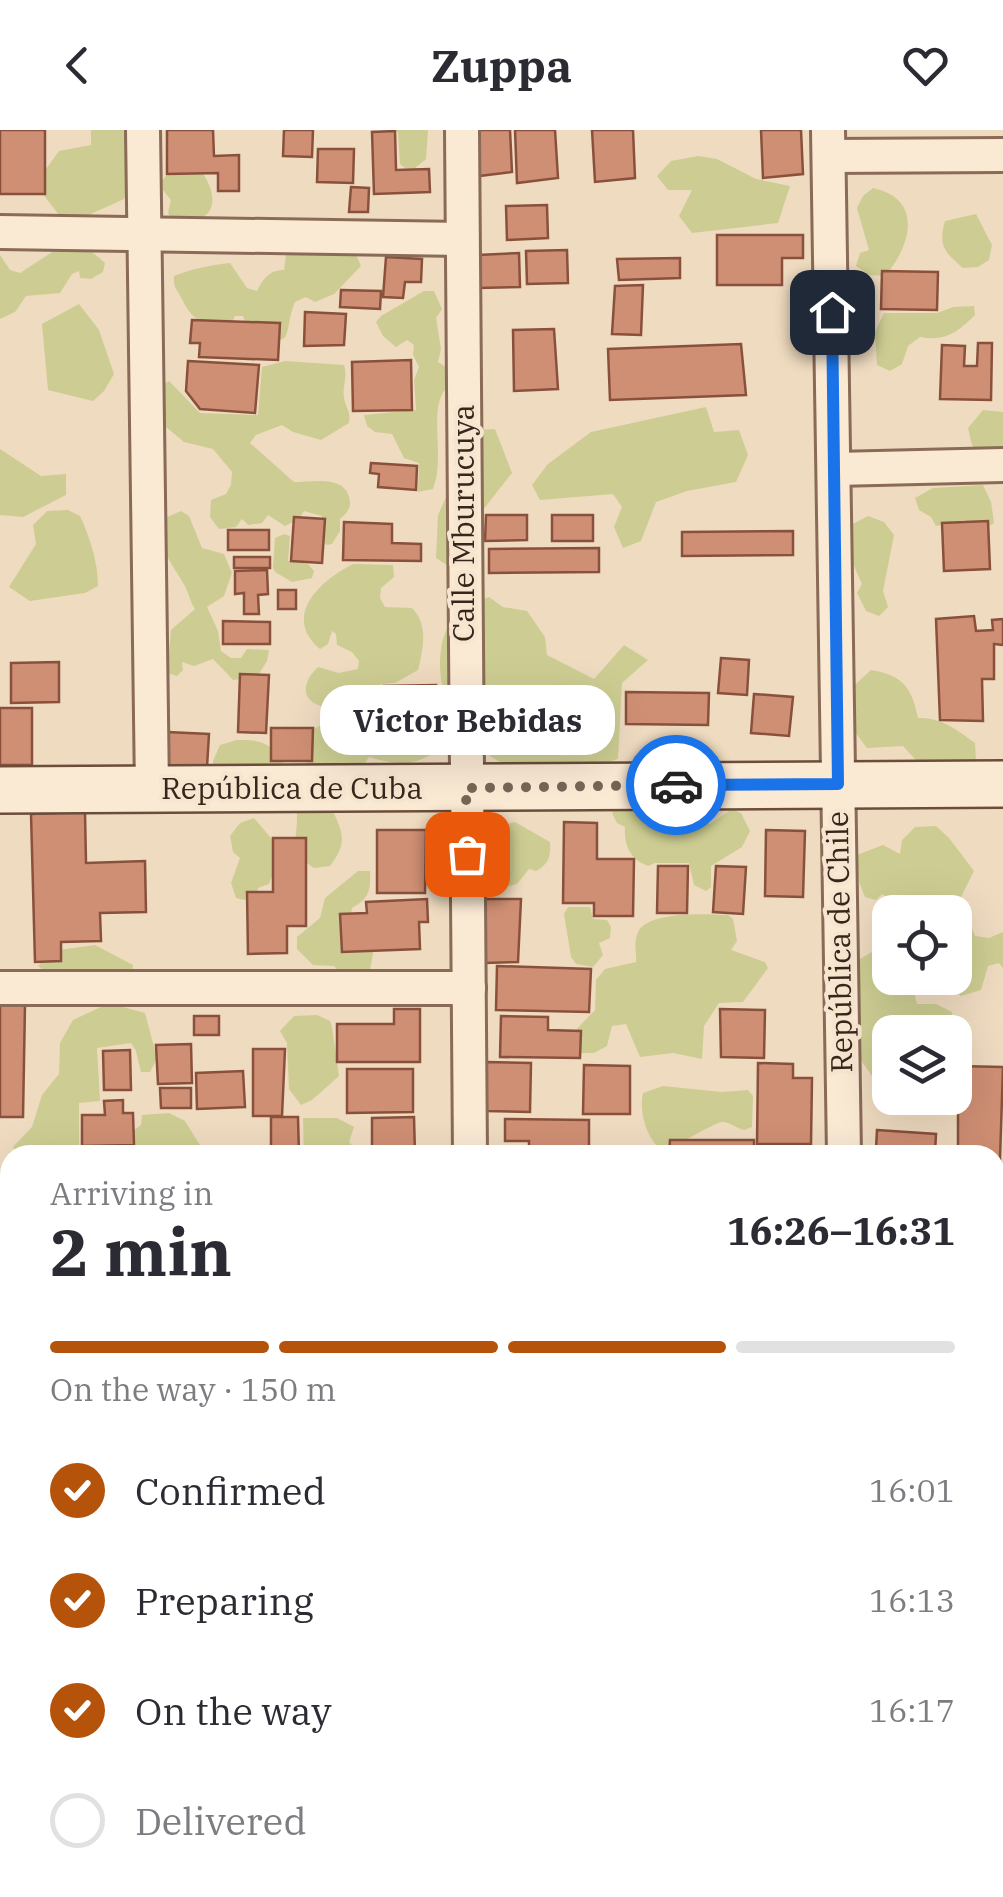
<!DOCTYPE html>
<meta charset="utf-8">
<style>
:root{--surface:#fff;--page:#f2f2f3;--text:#2b2b33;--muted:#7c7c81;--line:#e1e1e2;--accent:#b45309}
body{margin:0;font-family:"IBM Plex Serif",serif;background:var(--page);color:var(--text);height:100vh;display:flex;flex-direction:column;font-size:38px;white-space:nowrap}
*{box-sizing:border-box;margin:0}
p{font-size:32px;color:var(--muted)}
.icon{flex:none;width:55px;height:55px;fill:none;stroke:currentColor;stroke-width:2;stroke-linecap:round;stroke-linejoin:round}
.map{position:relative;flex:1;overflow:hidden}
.details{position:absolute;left:0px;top:1015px;width:1005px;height:752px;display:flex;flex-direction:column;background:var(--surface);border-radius:30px 30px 0 0;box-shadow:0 10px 40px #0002}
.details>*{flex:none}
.fabs{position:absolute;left:872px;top:765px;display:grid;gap:20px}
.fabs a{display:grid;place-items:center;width:100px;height:100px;border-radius:20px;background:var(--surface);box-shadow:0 10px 40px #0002;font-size:50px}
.pin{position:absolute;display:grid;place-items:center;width:85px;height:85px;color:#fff;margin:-42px;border-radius:20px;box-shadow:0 5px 15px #0006}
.courier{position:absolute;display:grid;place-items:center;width:100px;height:100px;margin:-50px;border:8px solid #1a73e8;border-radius:50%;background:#fff;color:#222;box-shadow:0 2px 12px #0007}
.bubble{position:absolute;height:70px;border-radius:30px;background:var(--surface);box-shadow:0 10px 40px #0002;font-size:32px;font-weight:800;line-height:70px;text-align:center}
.headline em{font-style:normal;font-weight:800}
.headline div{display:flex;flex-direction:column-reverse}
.headline{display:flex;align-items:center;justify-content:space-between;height:170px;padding:0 50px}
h1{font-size:65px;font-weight:800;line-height:75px}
.bar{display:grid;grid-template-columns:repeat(4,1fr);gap:15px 10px;align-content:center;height:120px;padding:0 50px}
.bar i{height:12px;border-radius:8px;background:var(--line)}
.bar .on{background:var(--accent)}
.bar p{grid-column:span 4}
ol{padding:0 50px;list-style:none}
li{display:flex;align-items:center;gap:30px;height:110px}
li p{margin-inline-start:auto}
li .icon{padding:10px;border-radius:50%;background:var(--accent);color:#fff;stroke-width:4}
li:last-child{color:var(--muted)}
li i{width:55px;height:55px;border:5px solid var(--line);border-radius:50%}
header{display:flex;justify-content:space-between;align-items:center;height:130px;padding:0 50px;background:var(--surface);font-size:45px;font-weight:800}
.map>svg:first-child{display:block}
</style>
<header><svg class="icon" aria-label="back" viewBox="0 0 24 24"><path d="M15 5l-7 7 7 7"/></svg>Zuppa<svg class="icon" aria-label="heart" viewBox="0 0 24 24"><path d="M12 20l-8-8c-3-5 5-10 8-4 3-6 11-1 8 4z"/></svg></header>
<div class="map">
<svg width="1003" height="1767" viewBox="0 0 1003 1767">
<rect width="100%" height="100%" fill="#efdbc0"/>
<g fill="#cdcd93">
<path d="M91,0H134L135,41L124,69L82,88L59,85L39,59L41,46L59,21L91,15Z"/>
<path d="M393,0H428L426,29L410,42L400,34L398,2Z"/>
<path d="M698,26L717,29L756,49L790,56L778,93L692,103L679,86L692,60H668L657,46L671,31Z"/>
<path d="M184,39H199C211,52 222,80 199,89C192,92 181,91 173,92L168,83L171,70L163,60L162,51L166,46Z"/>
<path d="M873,58C924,69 911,116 885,146L870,145L856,136L860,123L869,120L857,78L863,66Z"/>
<path d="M976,84L992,115L989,130L978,137L963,138C944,122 938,115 945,91Z"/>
<path d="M297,113L339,117L356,124L361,136L334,164L315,172L306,167L295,172C282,203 298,223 248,201L243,186H235L231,195C204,192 194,195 182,169C177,159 173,158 174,146C192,139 210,135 230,133L247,158L257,161C263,149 269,140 284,140L286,124Z"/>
<path d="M63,115C82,115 91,120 105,133L103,142L91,149L80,148L79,141L72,144L60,163L26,166L15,182L0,189V125L10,140L20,143Z"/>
<path d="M424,161H434L442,179L436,188L441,219L438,232C449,238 452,243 450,255C425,273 447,326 433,359L418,362L419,333L404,328L392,304L375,302L367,296L364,285L416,280L414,250L419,237L413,225L414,215L407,210L396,217L383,206L376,192L381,186Z"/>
<path d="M79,174L99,200L114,244L104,261L93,271L48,260L42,194Z"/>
<path d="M974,176L975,185C958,202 945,212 920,207L908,216L902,234L890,241L877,235L875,202L884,183H937L953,177Z"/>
<path d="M285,231L344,235C348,247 342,256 344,268C346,279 351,281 349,293L321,310L293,302L282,295L256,305L250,313L294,352C311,352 344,345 349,367C352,377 348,382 340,389V401L332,414L327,415L320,409L322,386L304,381L299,389L285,396L268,385L262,393L248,395L242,389L236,397L219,399L210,387L211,370L226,364L231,355L232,342L213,319L184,312L154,287L159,257L169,251L200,283L258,285L262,237Z"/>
<path d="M706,277L714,302L739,300L748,325L736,352L687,361L656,372L641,411L623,418L614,397L622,377L613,364L540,370L532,355L548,334L591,302Z"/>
<path d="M983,280L1003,282V327L980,326L972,315L968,298Z"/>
<path d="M495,299L512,343L475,390L453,439L436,428L438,385L451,356L447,313L475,300Z"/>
<path d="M0,319L41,346L66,344V365L23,387L0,385Z"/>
<path d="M983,355L991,372L994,393L982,400L970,398L964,390L936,396L931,387L919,380L915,368L933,358Z"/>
<path d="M68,380L80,386C90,408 98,432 98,456L85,463L30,471L9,457L36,414L33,395L47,381Z"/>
<path d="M181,381L189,386L202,418L224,424L232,443L224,466L207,477L218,501L221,521L231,528H241L247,519L269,520L267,531L257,547L233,550L213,529L194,536L182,532L183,540L177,546L167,543L171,500L195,479C190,472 189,464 185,456C170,429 158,422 165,388Z"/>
<path d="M868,386L884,392L894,405L883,461L888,477L879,486L866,481L857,463L862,454L846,418L849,396Z"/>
<path d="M284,404L290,406L288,431L308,434L314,441L312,448L292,452L275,442L273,438L275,408Z"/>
<path d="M353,434L393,435L394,447L381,458L380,468L385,477L412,478C429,495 423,519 418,540L395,553L380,554L381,611L422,612V595C432,591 436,593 445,601L446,612C422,637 400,636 369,627L363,636L307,641L309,602L321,595L344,591L352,571L351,564L334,578C305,577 296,558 318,537L339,543L358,539L359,531L352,522L337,515L336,504L332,501L328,514L320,519C281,486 321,450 353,434Z"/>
<path d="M489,467L503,477L527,481L545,507L547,525L594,549L624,515L648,530L622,553L618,629C594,636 560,648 534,643C473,633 430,575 442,513C445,501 451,489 456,477Z"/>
<path d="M871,540C902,545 912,557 918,588C941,587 957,600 975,613L976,630L967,643L924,639L903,616L867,618L848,593L847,562Z"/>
<path d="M237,610C264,609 275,615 287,640L213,644V631L220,615Z"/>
<path d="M621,670L635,674L645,695L675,697L683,687L694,686L710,694L732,679L741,683L750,701L742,717L711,736V757L706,761L694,755L689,733H655L648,736C630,729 624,716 625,697L617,693L612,683Z"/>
<path d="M304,677L332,679C343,703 348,713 330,736L314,738C287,720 298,710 297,682Z"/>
<path d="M254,688L282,721L269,754L258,758L256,766L244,770L236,768L231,753L240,728L233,722L230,706L240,693Z"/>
<path d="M515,692L550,712C551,726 549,734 536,741L529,739L517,754L498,759C487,738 481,722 490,698Z"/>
<path d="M936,696L949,708L974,741L960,769L975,806L989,808L1003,802V838L999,833L988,836L981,860L961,866L940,848H955V782H890V792L891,769L882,764L876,770L865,767L859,752L857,725L883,715L900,724L902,710L915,697Z"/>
<path d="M358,741H370C371,760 369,769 352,778L349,795L374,818L369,846L345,848L334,836L313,835L297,819V807L320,788L325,768Z"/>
<path d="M568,777H590L593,789L607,790L611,797L610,808L599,813L603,825L593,837L576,834L571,827L564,784Z"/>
<path d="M728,785L733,789L737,811L731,820L765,832L768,838L743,872L719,873L704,896L702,929L673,923L640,927L626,894L612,896L607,916L594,923H573V903L595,880L596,850L605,839L636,832C637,822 633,813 638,802C648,781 706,784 728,785Z"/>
<path d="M890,811V848H929L921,849L914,862L917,874H936L952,882L954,897L949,902H890V953L881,959L856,923L855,832Z"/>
<path d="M95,815L133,835L131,853L55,849L38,836L51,821Z"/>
<path d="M103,876L123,877L145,883L157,928L150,942H141L136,921L131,913L97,918L100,971L79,973V1020H97L95,1025H17L13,1017L32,997L42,965L59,944L60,913L73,890Z"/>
<path d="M317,885L330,891L332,897L339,946L312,970L301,975L289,959L287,913L280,901L294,886Z"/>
<path d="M663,956L722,962L748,960L753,966L752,997L744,1000C736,998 730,992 722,992C714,993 676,1016 664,1021C646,1011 639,981 643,963Z"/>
<path d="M169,983L185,991L206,1025H110L119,1011L141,995L142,985Z"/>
<path d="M303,988H337L354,997L349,1012L361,1025H304Z"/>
<path d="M10,1616V1715L3,1749L12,1767H0V1619Z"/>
<path d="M995,1642L1003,1647V1767H984L985,1758H995Z"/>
</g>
<g fill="#cf8f74" stroke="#89513c" stroke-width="2.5">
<rect x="0" y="0" width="45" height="64"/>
<path d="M167,0H213L214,26L239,25V61H218V43L167,44Z"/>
<path d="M284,0H313L312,27L283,26Z"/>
<path d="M469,0H510L512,42L471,47Z"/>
<path d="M515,0H555L558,48L517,53Z"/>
<path d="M592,0H633L635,48L595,52Z"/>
<path d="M761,0H801L803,44L763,48Z"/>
<path d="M395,1L396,40L429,39L430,62L374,64L372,2Z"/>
<path d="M318,19H354L353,53L317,52Z"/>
<path d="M351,57L369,58L368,82H349Z"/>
<path d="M547,75L548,108L507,110L506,76Z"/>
<path d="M717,105H803V128H782V155H717Z"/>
<path d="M567,120L568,153L527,154L526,121Z"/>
<path d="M519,123L520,157L479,158L478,125Z"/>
<path d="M386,127L422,129L421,152H405L403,168L383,167Z"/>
<path d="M680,128V148L619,150L617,129Z"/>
<path d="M882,141L938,142L937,180L881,179Z"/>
<path d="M643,155L641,205L612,204L615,156Z"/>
<path d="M341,160L381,161L380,179L340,177Z"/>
<path d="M305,182L346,184L344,215L304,216Z"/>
<path d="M192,190L280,193L278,230L199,227L200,213H190Z"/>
<path d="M554,199L558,259L514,261L513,200Z"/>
<path d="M978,213H992L991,270L940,269L942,215L965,216L964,236H977Z"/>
<path d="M741,214L746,265L610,270L608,219Z"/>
<path d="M411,230L412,280L353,281L352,232Z"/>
<path d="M188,231L259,235L255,283L200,279L186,261Z"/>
<path d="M371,333L417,336L416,360L378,357L379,344L370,343Z"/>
<path d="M486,385H527V410L485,411Z"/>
<rect x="552" y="385" width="41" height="26"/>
<path d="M294,387L325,389L322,433L291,431Z"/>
<path d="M988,391L990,439L944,441L942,393Z"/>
<path d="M344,392L392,394V413L421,414V431L343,430Z"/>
<rect x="228" y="400" width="41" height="20"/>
<path d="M793,401V425L682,426V402Z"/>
<path d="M599,418V442L489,443V419Z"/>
<rect x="234" y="427" width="36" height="11"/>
<path d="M267,440L268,464L258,465L259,484H244V463L235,464V441Z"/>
<rect x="278" y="460" width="18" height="19"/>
<path d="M974,486L976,501L993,500L992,490L1003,489V515L994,514V549H982L983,591L940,590L936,489Z"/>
<path d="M223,491L270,492V514H223Z"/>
<path d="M721,528L749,530L747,565L718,563Z"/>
<path d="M59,532V572L11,573V533Z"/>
<path d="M240,544L269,545L266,603L238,602Z"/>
<path d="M436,555L437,580L419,581L420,609L384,610L383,556Z"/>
<path d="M626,562L709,563L708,595L626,594Z"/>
<path d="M754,564L793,567L789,606L751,603Z"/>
<rect x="0" y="578" width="32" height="57"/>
<path d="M271,598H313L312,631H271Z"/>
<path d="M167,602L209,604L207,637L166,636Z"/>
<path d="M85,682L86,733L145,731L146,782L100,783L101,811L61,812V831L35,832L31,684Z"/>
<path d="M564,692L597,693V729H634L633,786H594V773H563Z"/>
<path d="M377,700H426L425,763H377Z"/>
<path d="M766,700L805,701L803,767L765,766Z"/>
<path d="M273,708H306V796H287V823L248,824L247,762H273Z"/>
<path d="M658,736H688L687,783H657Z"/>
<path d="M716,736L746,737L743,784L713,782Z"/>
<path d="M427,769L428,792H419L420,819L342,822L340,784L367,783L366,772Z"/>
<path d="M485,769H521L518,832L484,833Z"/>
<path d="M497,836L591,839L589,882L496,880Z"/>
<path d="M0,873L25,874L23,987H0Z"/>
<path d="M394,879H420V932H337V894H394Z"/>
<path d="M720,879L765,880L764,928L721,927Z"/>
<rect x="194" y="886" width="25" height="19"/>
<path d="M501,886L548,887V900L581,901L580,928L500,927Z"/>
<path d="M191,914L192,953L158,954L156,915Z"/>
<path d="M253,919H285L282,986H253Z"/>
<path d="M130,920L131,960H104L103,921Z"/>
<path d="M486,932L531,933L530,982L486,981Z"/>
<path d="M758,933L793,934V948H812L811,1014H757Z"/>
<path d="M584,935L630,936V984H583Z"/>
<path d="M958,936L1003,937L1000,1029H995V1025H958Z"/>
<path d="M347,939H413V982L347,983Z"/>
<path d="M243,941L245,977L197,979L196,943Z"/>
<path d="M160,958H191V978H161Z"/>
<path d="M123,970V983H133L134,1015L82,1016V985H105L104,971Z"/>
<path d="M271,987H298L299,1025H271Z"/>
<path d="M414,987L415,1025H372V988Z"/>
<path d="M505,989L589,990V1025H529V1011H505Z"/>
<path d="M877,1000L936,1004L935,1023L876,1019Z"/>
<path d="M670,1010H754V1025H669Z"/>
<rect x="766" y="1018" width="37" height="7"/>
<path d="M0,1060H10V1106L0,1105Z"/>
<rect x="995" y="1109" width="8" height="65"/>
<rect x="0" y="1201" width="10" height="77"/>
<rect x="995" y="1333" width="8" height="53"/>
<rect x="93" y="1758" width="45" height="9"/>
<rect x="370" y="1758" width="71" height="9"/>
<path d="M563,1759V1767H503L502,1760Z"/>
</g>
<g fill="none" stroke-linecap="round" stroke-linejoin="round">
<g stroke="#896b57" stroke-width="38">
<g id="minor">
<path d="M143,0L152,659"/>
<path d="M462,0L470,1025"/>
<path d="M828,0L844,1025"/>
<path d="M829,26L1003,25"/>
<path d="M0,102L462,109"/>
<path d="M835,339L1003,335"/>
<path d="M0,858H469"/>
<path d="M995,1072H1003"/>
<path d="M0,1173H10"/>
<path d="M995,1474L1003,1473"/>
<path d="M0,1489H10"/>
<path d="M477,1758V1767"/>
<path d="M849,1758V1767"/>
</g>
</g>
<g stroke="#6a4d3b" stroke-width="50">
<path id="secondary" d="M0,660L1003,654"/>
</g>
<use href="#minor" stroke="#fae9d3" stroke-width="32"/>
<use href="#secondary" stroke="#fae9d3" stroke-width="45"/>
</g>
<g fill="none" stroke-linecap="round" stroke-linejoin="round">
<path stroke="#786555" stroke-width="10" stroke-dasharray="0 18" d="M467,724L466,658L676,655"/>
<path stroke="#1a73e8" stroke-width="12" d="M676,655L838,654L832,182"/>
</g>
<g text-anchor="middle" stroke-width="8" stroke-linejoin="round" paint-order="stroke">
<g font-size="30" fill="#38261c" stroke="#f6e6cf">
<text transform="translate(464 393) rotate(-90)" y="10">Calle Mburucuya</text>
<text x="292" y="669">República de Cuba</text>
<text transform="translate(840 812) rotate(-91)" y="10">República de Chile</text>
</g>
</g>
</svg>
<div class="fabs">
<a><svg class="icon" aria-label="locate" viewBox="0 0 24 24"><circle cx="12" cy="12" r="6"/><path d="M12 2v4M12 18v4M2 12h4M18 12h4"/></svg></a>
<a><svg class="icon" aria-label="layers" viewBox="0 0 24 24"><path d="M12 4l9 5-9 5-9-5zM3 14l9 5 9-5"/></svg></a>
</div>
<div class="pin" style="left:467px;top:724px;background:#ea580c"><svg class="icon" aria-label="bag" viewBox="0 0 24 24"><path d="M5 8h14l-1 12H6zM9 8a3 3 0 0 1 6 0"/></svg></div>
<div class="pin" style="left:832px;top:182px;background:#1f2937"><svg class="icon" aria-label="home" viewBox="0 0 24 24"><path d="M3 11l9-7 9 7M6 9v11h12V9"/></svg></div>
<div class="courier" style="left:676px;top:655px"><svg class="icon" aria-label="car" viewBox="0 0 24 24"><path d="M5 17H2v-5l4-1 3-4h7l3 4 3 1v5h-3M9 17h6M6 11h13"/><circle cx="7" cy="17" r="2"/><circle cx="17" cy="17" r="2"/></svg></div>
<div class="bubble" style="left:320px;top:555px;width:295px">Victor Bebidas</div>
<section class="details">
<div class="headline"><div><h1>2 min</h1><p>Arriving in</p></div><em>16:26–16:31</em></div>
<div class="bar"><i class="on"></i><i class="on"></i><i class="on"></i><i></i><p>On the way · 150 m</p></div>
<ol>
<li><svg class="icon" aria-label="check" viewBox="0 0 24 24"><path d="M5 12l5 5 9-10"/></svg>Confirmed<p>16:01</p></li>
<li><svg class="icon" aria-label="check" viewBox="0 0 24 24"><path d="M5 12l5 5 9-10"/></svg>Preparing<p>16:13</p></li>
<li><svg class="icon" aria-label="check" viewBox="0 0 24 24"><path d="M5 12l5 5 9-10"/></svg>On the way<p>16:17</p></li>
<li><i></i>Delivered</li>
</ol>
</section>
</div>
